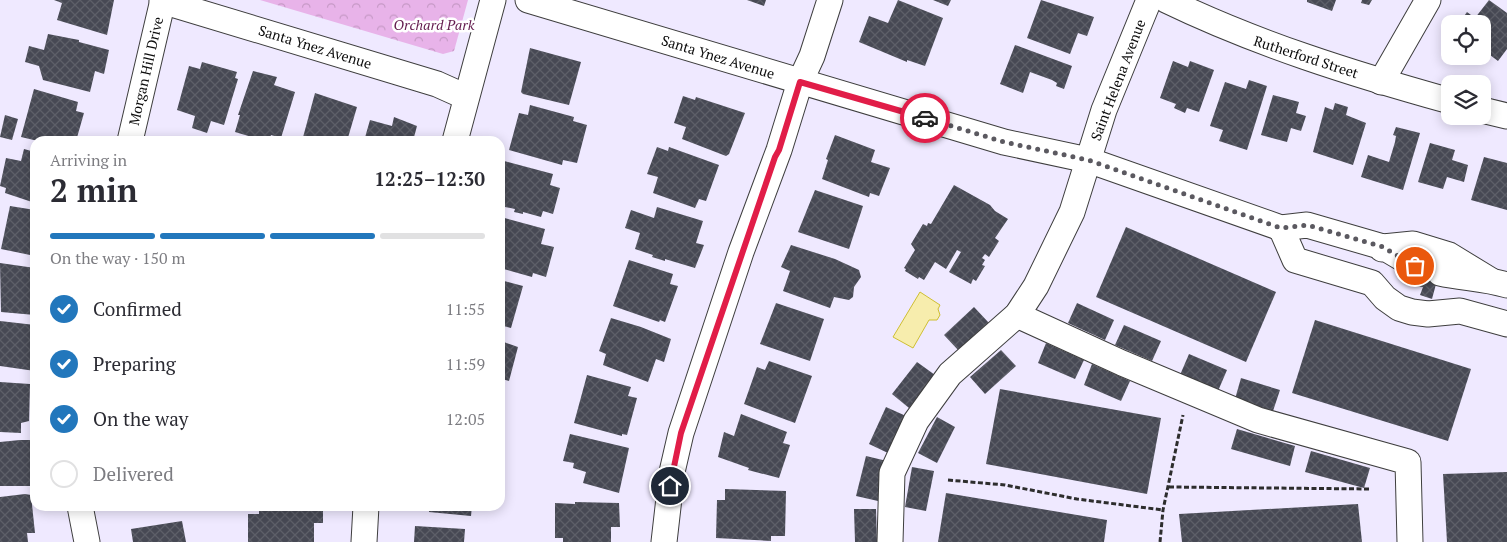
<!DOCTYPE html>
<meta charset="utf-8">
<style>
:root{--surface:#fff;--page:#f2f2f3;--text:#2b2b33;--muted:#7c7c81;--line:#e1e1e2;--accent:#2277bc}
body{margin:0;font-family:"PT Serif",serif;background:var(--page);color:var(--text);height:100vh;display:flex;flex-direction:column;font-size:19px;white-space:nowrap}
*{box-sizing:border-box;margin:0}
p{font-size:16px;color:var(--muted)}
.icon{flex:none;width:28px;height:28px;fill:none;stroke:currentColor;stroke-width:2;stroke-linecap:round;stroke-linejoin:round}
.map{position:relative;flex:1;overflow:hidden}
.details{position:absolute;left:30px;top:136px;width:475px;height:375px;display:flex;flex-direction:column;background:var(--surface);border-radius:15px;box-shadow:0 2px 12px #0003}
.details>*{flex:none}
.controls{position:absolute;left:1441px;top:15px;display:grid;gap:10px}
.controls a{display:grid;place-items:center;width:50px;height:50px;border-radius:10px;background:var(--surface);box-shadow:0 2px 12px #0003;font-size:25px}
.pin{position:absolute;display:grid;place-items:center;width:42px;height:42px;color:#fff;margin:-21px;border:2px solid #fff;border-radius:50%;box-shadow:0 1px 5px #0007}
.courier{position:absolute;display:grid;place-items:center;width:50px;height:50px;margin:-25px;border:4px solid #e11d48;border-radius:50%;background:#fff;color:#222;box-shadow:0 1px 6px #0007}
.head em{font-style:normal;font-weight:600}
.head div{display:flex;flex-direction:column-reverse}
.head{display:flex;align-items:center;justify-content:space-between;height:85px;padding:0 20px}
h1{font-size:32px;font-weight:600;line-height:38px}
.bar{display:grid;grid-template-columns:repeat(4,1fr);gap:8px 5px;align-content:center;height:60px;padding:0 20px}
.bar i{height:6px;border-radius:4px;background:var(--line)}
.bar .active{background:var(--accent)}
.bar p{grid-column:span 4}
ol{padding:0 20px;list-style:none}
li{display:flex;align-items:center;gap:15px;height:55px}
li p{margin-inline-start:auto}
li .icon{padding:5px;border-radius:50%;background:var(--accent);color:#fff;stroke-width:4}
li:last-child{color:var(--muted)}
li i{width:28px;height:28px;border:2px solid var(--line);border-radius:50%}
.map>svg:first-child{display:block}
</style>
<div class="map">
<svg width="1507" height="542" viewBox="0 0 1507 542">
<defs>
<pattern id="park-crowns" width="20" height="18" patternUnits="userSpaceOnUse" patternTransform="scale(1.25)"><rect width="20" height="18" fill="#e8b3e9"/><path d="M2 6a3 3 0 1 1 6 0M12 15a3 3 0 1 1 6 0" fill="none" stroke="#c699c6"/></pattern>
<pattern id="building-cross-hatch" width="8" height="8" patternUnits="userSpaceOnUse" patternTransform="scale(1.25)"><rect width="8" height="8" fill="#474954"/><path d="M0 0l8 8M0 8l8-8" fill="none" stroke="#5d5f68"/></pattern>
</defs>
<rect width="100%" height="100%" fill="#efe9ff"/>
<path fill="url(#park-crowns)" d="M260,0H468L454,51L443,54Z"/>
<path fill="#f7edad" stroke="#cfbf33" d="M920,292L940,305L938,309L940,315L937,320H929L913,348L893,337Z"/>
<g fill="url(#building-cross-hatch)">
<path d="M54,0H114L107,35L57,20L62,3Z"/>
<path d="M747,0H766L764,6Z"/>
<path d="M898,0L943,18L925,66L907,60V62L859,42L869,16L888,23Z"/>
<path d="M933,0H951L948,6Z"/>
<path d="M1041,0L1094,17L1087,36L1078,33L1070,54L1027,38Z"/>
<path d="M1307,0H1336L1332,11L1307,2Z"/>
<path d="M1362,0H1372L1369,5L1361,3Z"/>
<path d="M1489,0L1507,13V49L1498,61L1482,49V24L1459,23L1467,12L1475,18Z"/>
<path d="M48,34L79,40V42L109,50L104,74L95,71L90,92L43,80L39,66L25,62L29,46L44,50Z"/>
<path d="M1015,45L1072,66L1064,89L1056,86L1057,83L1052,80L1030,72L1023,93L1000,84Z"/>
<path d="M530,48L581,62L569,105L523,94L521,92Z"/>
<path d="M1173,61L1188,67L1190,61L1214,70L1199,112L1187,108L1185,113L1174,108L1176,104L1160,98Z"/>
<path d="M202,62L237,72L235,78L238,79L224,125L211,121L207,133L192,128L195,116L177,110L189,66L200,69Z"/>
<path d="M253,71L277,77L274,85L295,92L281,138L271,135L269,141H265L235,132L240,115H238Z"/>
<path d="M1249,80L1267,86L1247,150L1219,141L1223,130L1210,126L1225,82L1246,89Z"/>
<path d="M34,89L78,102L76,111L84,113L76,141H38L21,137Z"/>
<path d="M315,93L357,107L347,141H302Z"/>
<path d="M1273,95L1299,102L1296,113L1306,116L1301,131L1291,128L1287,142L1261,135Z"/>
<path d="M683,96L695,100L696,97L745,113L729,154L726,156L682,139L686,127L674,123Z"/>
<path d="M1335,103L1348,107L1346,115L1366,123L1353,165L1313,152L1325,107L1333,110Z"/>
<path d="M530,105L574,117L573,121L587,125L577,163L563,160L562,165L509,150L519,113L528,115Z"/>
<path d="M5,115L18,119L12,140L0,137Z"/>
<path d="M394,117L417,126L413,141H364L370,120L392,126Z"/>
<path d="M1396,127L1420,133L1403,190L1361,177L1368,155L1389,162L1395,142L1396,136L1393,135Z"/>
<path d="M835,135L875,150L871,162L890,168L879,196L870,193L869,197L822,179L828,160L826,159Z"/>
<path d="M1430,143L1455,150L1452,160L1468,165L1464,182L1447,177L1443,189L1418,182Z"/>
<path d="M657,147L668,151L669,147L719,165L706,201L699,199L695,208L653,193L658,177L647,174Z"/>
<path d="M24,149L35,152V203L5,193L6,188L0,186L6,158L21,161Z"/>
<path d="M1484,157L1507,163V210L1471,200Z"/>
<path d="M504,161L553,174L550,185L560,188L553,214L543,211L541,217L523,212V214L514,212L515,209L500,206V177Z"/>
<path d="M954,185L990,205L995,211L1008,219L995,238L999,241L989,257L985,254L982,258L985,260L982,265L985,266L976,281L973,279L971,284L949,272L961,252L957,250L946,269L935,262L924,280L919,277L918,279L905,271L906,269L904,268L915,250L911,244L923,224L927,226L928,223L931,224Z"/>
<path d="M815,190L863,206L849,249L798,232Z"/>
<path d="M10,206L35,210V256L1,249Z"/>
<path d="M657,207L703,221L696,243L704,245L695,268L665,259V261L652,257L653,255L635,249L640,233L625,228L631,210L654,218Z"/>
<path d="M501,217L545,229L541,244L554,247L546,277L533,273L532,277L500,268Z"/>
<path d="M1126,227L1276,292L1246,362L1096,297Z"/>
<path d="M791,245L835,259L859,270L861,277L854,287L853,297L849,300L834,297L830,308L783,291L790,271L781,267Z"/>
<path d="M629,260L673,274L670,284L678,286L665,322L660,320L659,322L613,306Z"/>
<path d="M0,263L35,268V315L1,312Z"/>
<path d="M1421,268L1439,273L1432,299L1420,295L1423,287L1416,286Z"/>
<path d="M500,280L523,286L511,328L500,325Z"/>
<path d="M776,303L824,319L810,361L760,344Z"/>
<path d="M1077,303L1114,320L1105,340L1068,323Z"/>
<path d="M974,307L989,323L959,351L944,335Z"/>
<path d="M611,318L641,327L671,339L664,362L656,359L648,382L603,365L606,354L599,351Z"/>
<path d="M1315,320L1471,369L1448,441L1292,393Z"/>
<path d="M0,321L35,325V371L0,366Z"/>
<path d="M1124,325L1161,341L1152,361L1115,345Z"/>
<path d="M501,341L518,347L509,381L502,379L501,385Z"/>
<path d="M1046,343L1084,360L1075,379L1038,363Z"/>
<path d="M1001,350L1016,366L985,394L970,377Z"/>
<path d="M1189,354L1227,370L1218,391L1180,375Z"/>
<path d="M769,361L812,376L795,423L744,404L757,367L765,370Z"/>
<path d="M917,362L935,375L909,408L892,394Z"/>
<path d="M1092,364L1130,381L1121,401L1084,385Z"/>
<path d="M587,375L631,387L628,396L637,398L627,435L622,434V436L574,423Z"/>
<path d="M1241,378L1280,390L1273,411L1235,399Z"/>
<path d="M0,382L30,384L29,421L21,423V433L0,432Z"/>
<path d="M1000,389L1161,418L1147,494L986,464Z"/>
<path d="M886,407L906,416L888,453L869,444Z"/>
<path d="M741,414L787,432L783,443L790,445L779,478L748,470L749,468L718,457L724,432L734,436Z"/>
<path d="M937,417L955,427L937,463L918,453Z"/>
<path d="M1237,429L1295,446L1290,466L1231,449Z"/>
<path d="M570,434L629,448L619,493L583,483L586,472L573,468L574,463L563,461Z"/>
<path d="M20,440H33L30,486H0V442Z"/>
<path d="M1311,451L1370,468L1364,488L1305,472Z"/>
<path d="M866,456L887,461L878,501L856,496Z"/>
<path d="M912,467L934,471L926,511L905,507Z"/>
<path d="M1507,472V542H1447L1443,474Z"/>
<path d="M725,489L786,491L785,536H771V541L716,538L717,500H725Z"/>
<path d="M946,493L1107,520L1104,542H938Z"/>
<path d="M25,494L31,495L35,533H27L28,542H0V497Z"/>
<path d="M575,502L619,503L620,527H611V542H563V538H555V503L575,504Z"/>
<path d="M1358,504L1362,542H1182L1179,514Z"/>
<path d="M259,506H323V523H314V542H248V514H259Z"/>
<path d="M423,506H472L471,516L429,512V510H423Z"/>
<path d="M854,509H876L877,542H855Z"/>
<path d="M182,521L186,542H133L131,529Z"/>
<path d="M415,526L465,529L464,542H414Z"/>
</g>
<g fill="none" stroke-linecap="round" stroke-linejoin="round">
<g stroke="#3e3e3e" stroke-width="27">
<g id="minor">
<path d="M528,0L1004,142L1088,160L1281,228L1307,225L1383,247L1413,244L1449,255L1490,280"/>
<path d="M1166,0C1257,44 1353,74 1450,101"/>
<path d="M162,1L437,84L466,97"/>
<path d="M1381,82L1428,0"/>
<path d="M1482,110L1507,116"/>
<path d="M130,141L163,0"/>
<path d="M455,141L493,0"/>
<path d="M1281,228L1295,260L1372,283L1385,298L1399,308L1412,312L1428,314L1460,311L1507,324"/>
<path d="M1382,249L1383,247L1415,266"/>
<path d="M1440,273C1462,278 1485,278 1507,285"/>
<path d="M1017,315L1122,363L1258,420L1408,462L1410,542"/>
<path d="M80,506L87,542"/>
<path d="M364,542L366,506"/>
<path d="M664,542L672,472L681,433L741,252L779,150L800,82L812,56L830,0"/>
<path d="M890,542L892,473L916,421L950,374L1017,315L1036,286L1072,212L1104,110L1149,0"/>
</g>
</g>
<g stroke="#2d2d2d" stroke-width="3" stroke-dasharray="5 2.5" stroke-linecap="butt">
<path d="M948,480L1005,485L1077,499L1163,510"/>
<path d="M1169,487L1370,489"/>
<path d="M1160,542L1163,510L1183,415"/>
</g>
<use href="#minor" stroke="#fff" stroke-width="25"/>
</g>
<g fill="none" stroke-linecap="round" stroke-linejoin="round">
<path stroke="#5b5960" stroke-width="5" stroke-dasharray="0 9" d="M925,118L1004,142L1088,160L1281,228L1307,225L1383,247L1415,266"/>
<path stroke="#e11d48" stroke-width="6" d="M670,486L681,433L775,157L779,150L800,82L925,118"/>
</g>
<g text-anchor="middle" stroke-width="5" stroke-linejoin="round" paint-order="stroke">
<g font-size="14" font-style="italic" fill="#631b4e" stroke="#fff">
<text x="434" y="30">Orchard Park</text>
</g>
<g font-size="14" fill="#0b0b0b" stroke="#fff">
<text transform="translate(315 47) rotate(17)" y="5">Santa Ynez Avenue</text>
<text transform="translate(718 57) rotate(17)" y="5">Santa Ynez Avenue</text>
<text transform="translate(1306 57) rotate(18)" y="5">Rutherford Street</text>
<text transform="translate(146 71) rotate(-77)" y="5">Morgan Hill Drive</text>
<text transform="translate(1118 80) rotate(-69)" y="5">Saint Helena Avenue</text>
</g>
</g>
</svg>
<div class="controls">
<a><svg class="icon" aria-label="locate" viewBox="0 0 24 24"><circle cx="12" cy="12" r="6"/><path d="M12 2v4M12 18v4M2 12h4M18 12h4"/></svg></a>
<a><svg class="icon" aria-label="layers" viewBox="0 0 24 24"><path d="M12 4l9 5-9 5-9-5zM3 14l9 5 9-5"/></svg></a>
</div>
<div class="pin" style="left:1415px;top:266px;background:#ea580c"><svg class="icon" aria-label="bag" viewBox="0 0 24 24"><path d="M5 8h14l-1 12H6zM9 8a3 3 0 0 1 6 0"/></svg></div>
<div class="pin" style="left:670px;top:486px;background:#1f2937"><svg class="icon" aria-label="home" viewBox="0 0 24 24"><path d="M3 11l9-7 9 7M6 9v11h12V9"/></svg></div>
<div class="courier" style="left:925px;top:118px"><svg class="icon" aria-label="car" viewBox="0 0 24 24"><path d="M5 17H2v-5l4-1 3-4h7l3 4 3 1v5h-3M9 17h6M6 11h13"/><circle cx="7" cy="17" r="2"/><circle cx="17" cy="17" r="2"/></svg></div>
<section class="details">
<div class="head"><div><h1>2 min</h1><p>Arriving in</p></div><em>12:25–12:30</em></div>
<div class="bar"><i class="active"></i><i class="active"></i><i class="active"></i><i></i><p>On the way · 150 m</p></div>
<ol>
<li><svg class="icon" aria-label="check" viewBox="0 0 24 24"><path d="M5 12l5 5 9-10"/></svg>Confirmed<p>11:55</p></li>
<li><svg class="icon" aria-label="check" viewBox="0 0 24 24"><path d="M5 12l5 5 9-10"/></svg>Preparing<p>11:59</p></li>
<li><svg class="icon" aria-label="check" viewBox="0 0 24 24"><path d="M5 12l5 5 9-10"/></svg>On the way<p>12:05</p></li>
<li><i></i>Delivered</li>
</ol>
</section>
</div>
